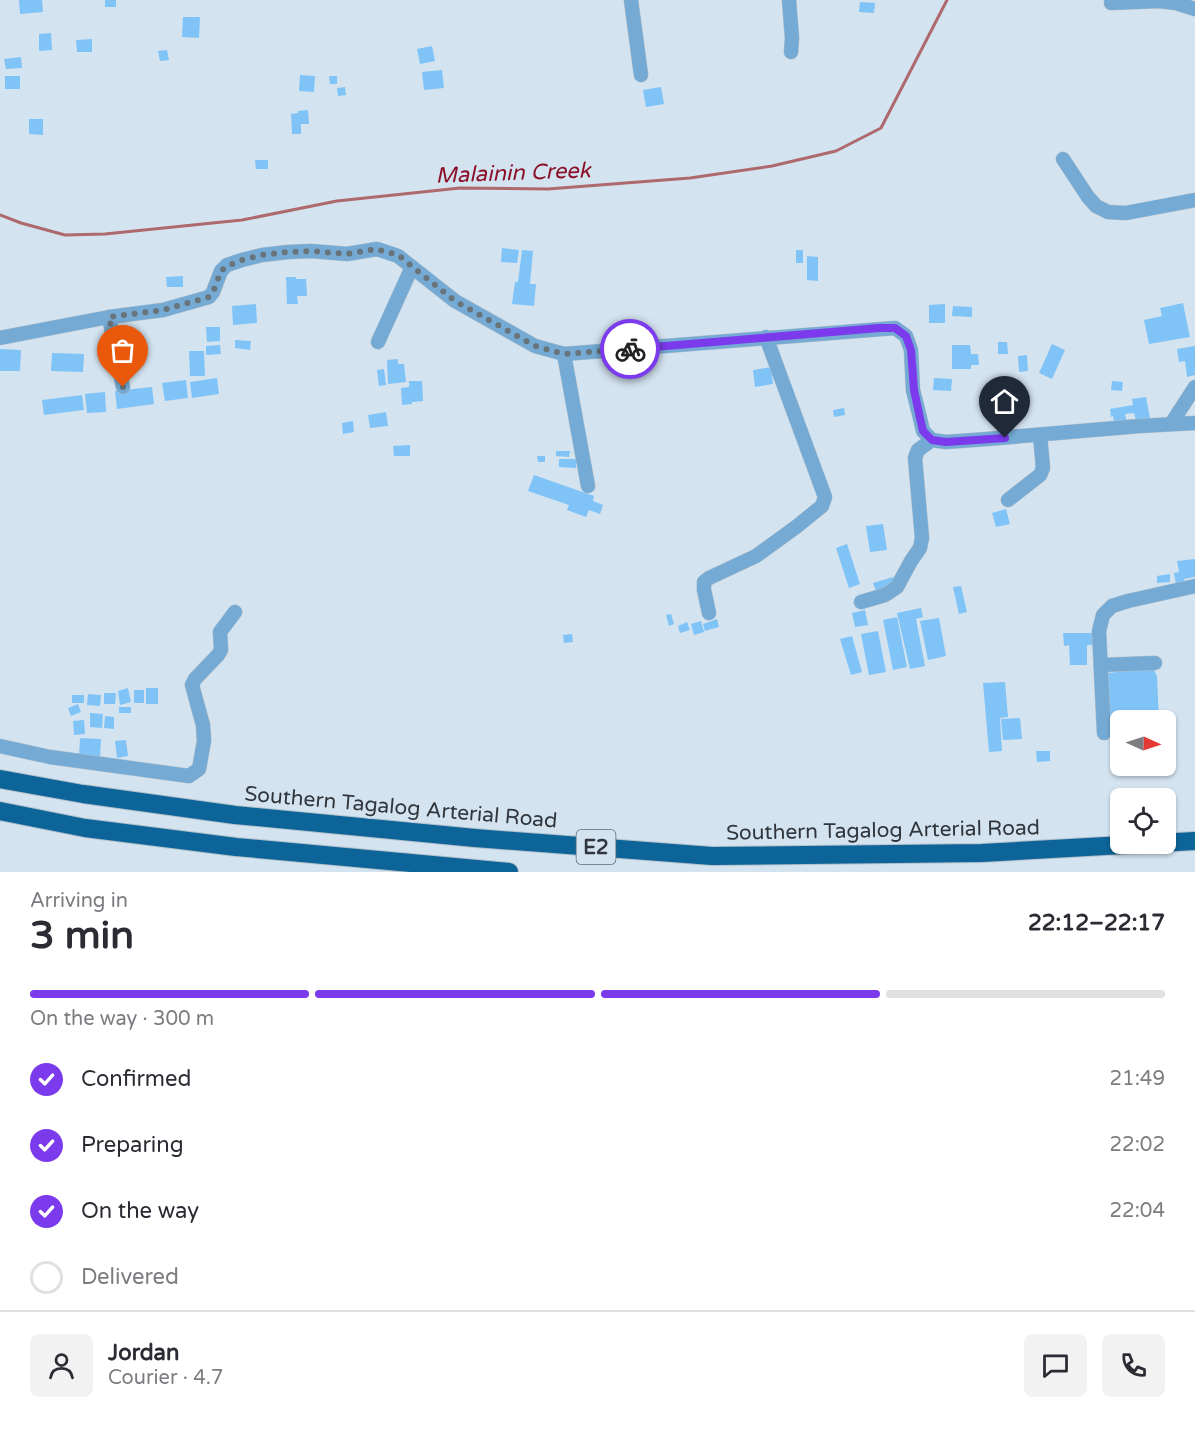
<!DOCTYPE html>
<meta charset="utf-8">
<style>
:root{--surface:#fff;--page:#f2f2f3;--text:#2b2b33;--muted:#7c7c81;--line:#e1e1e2;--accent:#7c3aed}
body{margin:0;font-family:"Varela Round",sans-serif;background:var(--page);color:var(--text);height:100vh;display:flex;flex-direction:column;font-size:22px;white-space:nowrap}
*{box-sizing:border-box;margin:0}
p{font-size:20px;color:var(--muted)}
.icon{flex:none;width:33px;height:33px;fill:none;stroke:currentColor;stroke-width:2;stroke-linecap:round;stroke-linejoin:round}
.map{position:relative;height:872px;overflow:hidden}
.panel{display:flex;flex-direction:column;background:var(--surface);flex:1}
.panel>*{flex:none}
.needle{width:39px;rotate:93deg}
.controls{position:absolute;left:1110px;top:710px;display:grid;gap:12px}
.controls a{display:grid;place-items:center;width:66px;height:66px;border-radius:9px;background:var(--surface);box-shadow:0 2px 4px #0004;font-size:30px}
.pin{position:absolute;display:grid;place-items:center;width:51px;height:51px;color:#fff;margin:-62px -26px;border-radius:50% 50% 50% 0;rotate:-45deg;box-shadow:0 0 6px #0007}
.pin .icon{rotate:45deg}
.courier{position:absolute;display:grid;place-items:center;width:60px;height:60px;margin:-30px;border:4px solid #7c3aed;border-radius:50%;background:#fff;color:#222;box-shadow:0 2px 8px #0007}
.head em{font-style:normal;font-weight:700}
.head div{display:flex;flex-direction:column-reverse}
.head{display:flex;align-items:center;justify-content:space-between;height:102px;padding:0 30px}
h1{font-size:39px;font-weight:700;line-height:45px}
.bar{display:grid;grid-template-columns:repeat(4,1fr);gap:9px 6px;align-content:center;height:72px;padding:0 30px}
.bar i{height:8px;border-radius:4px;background:var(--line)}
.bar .selected{background:var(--accent)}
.bar p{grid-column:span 4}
.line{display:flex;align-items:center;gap:15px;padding:0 30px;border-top:2px solid var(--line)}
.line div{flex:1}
.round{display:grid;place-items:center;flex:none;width:63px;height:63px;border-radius:9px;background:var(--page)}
ol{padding:0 30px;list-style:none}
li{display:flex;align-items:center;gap:18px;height:66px}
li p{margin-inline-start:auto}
li .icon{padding:6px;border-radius:50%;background:var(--accent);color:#fff;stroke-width:4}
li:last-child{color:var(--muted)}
li i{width:33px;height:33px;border:3px solid var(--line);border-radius:50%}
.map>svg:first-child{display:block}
</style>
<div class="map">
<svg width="1195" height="872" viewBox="0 0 1195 872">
<rect width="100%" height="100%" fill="#d3e3f0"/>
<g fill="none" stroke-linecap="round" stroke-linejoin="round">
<path stroke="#ae696d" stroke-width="3" d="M0,215L21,223L65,235L105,234L242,220L337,201L460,188L548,189L690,178L772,166L836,151L881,128L947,0"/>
</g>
<g fill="#80c3f6">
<path d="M19,0H42L43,12L20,14Z"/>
<rect x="105" y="0" width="11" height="7"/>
<path d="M860,2L875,3L874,13L859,12Z"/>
<path d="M183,17H200L199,38L182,37Z"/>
<path d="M51,33L52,50L39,51V34Z"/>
<path d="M92,39V52H77L76,40Z"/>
<path d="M432,46L435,61L420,64L417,49Z"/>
<path d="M167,50L169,60L160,61L158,51Z"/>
<path d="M21,57L22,68L6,69L4,59Z"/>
<path d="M442,70L444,88L424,90L422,72Z"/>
<path d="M300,75L315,76L314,92L299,91Z"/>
<rect x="5" y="76" width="15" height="13"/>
<path d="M329,76H337V84H330Z"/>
<path d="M345,87L346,95L338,96L337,88Z"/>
<path d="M661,87L664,104L646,107L643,90Z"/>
<path d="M308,110L309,124H301V134H292L291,114L298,113V111Z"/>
<path d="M29,119H43V135L29,134Z"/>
<path d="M255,160H268V169H256Z"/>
<path d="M502,248L519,250L517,263L501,262Z"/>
<path d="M522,250L533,251L530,284H536L534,306L512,304L515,282H518Z"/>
<rect x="796" y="250" width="7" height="13"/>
<path d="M807,256L818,257V281L807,280Z"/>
<path d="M183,276V287H167L166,277Z"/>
<path d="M286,277H296V279H306L307,296H297L298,304H287Z"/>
<path d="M1183,303L1190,337L1149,344L1144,320L1162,316L1160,308Z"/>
<path d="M256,304L257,323L233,325L232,306Z"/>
<path d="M945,304V323H929V305Z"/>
<path d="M953,306L972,307V317L952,316Z"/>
<path d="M206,327H220V341L207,342Z"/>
<path d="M235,340L251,341L250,350L235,348Z"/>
<path d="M998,342H1007L1008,354H998Z"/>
<path d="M1052,344L1065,350L1052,379L1039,373Z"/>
<path d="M220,345L221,354L206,355V346Z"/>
<path d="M952,345H970L971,354H978L979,365H971V369H952Z"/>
<path d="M1195,346V375L1187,377L1185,361L1179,362L1177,349Z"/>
<path d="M0,349L21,350L20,371H0Z"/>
<path d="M189,351H204L205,376H190Z"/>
<path d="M52,353L84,354L83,372L51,371Z"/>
<path d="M1027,355L1028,371L1019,372L1018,356Z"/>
<path d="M398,359V364H404L406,382L388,384L387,360Z"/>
<path d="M771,367L773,384L755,387L753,370Z"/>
<path d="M384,369L386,385L379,386L377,370Z"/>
<path d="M217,378L219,394L192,398L190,382Z"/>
<path d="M934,378L952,379L951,391L933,390Z"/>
<path d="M186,380L188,398L165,401L162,383Z"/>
<path d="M409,381H422L423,401L412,402V404L402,405L401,388L409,387Z"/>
<path d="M1112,381L1123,382L1122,391L1111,390Z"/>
<path d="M152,387L154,404L117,409L115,391Z"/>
<path d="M105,392L106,412L87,413L85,394Z"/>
<path d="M82,395L84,410L44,415L42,400Z"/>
<path d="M1146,397L1150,418L1136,420L1134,413L1125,414L1127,424L1115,426L1113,416L1111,417L1110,409L1133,405L1132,399Z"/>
<path d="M844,408L845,415L834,417L833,410Z"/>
<path d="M386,412L388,426L370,428L368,415Z"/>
<path d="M353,421L354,432L343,434L342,423Z"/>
<path d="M410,445V456H394L393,446Z"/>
<path d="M556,451H570L569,457L556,456Z"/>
<path d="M537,456H545V462H538Z"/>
<path d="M559,459H576V468L559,467Z"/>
<path d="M534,475L594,496L593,501L603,505L600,514L589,510L586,517L567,510L569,505L528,491Z"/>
<path d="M1006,509L1010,524L996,527L992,513Z"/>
<path d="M883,524L887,550L870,552L866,526Z"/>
<path d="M847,544L860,584L849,588L836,548Z"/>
<path d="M1195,559V577L1184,579L1185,584L1176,585L1174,573L1179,572L1177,561Z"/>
<path d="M1170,574V582L1157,583V576Z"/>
<path d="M893,577L896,588L877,594L873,583Z"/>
<path d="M961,586L967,612L959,614L953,587Z"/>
<path d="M921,608L923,617L916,619L925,666L910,669L897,613Z"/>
<path d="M865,610L868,625L855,627L852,613Z"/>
<path d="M671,614L674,624L669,626L666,615Z"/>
<path d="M897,617L907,667L893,670L883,620Z"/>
<path d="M939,618L946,656L928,660L920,621Z"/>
<path d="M717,619L719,627L705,631L703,624Z"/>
<path d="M701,621L704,632L694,635L691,624Z"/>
<path d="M687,622L690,630L680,633L678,626Z"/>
<path d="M878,631L886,672L869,675L861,634Z"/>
<path d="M1063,633H1092V645H1087V665H1070L1069,645L1064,646Z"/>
<path d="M572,634L573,642L564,643L563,635Z"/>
<path d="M852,636L862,672L851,675L840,639Z"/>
<path d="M1153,668L1157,676L1159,720H1120V736L1110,737L1108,673Z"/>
<path d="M1005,682L1008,717L1000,718L1002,751L989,752L983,683Z"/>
<path d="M128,688L131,702L120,705L118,691Z"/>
<rect x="146" y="688" width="12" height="16"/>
<rect x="134" y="690" width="10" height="13"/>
<path d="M104,693H116L115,704H104Z"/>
<path d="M88,694L101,695L100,706L87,705Z"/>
<rect x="72" y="695" width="12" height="8"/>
<path d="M78,704L81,712L71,716L68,708Z"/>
<rect x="119" y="707" width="12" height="6"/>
<path d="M90,713L103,714L102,728L90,727Z"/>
<path d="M105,716L114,717V729L104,728Z"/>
<path d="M1020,718L1022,739L1003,740L1001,719Z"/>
<path d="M84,720L85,734L74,735L73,721Z"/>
<path d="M80,738L101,739L100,759L79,757Z"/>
<path d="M126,740L128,756L117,758L115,741Z"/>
<path d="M1036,751H1050V761L1037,762Z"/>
<path d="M1140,794L1141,798H1125V796Z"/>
<path d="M1120,806V814L1116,815L1115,807Z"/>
</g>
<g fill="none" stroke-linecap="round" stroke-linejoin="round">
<g stroke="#b2c0cc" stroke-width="15">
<g id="minor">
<path d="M631,0L641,75"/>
<path d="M789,0L792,38L791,52"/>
<path d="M1111,3L1159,1L1176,3L1195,9"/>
<path d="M1063,159L1088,197L1096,206L1108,212L1126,213L1195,200"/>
<path d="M109,317L123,387"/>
<path d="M0,338L109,317L163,310L209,297L213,292L221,271L227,265L242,260L262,255L288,252L311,251L347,254L377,249L398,256L455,301L535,346L564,354L895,328L906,336L911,350L913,390L920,418L923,431L932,440L946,442L987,439L1140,426L1195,423"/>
<path d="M378,342L412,267"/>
<path d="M564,354L588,486"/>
<path d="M1171,424L1195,387"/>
<path d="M1008,500L1040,475L1043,468L1040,435"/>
<path d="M861,602L885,595L897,587L911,561L920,548L922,538L915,458L918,450L932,440"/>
<path d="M709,613L704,590V582L709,578L756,556L796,527L822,506L825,497L766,337"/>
<path d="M1101,665L1155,663"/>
<path d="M1104,733L1099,631L1103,615L1112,606L1128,601L1195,586"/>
<path d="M0,746L50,757L189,776L199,769L204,741L203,725L192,685L195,679L218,655L221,650L220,632L235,612"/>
</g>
</g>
<g stroke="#b2c0cc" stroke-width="20">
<g id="highway">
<path d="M0,779L83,794L235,815L475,838L712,856L982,853L1195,841"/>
<path d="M0,811L85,828L236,847L509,872"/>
</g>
</g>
<use href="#minor" stroke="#74aad4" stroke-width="14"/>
<use href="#highway" stroke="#0d6498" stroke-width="18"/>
</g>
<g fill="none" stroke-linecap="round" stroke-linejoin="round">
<path stroke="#69737a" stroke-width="6" stroke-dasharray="0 10.8" d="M123,387L109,317L163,310L209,297L213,292L221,271L227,266L242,260L262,255L288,252L311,251L347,254L376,249L398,255L455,301L535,346L564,354L630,349"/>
<path stroke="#7c3aed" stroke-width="8" d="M630,349L879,328H895L906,336L911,350L914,390L920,418L923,431L932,440L946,442L1005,438"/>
</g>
<g text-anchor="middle" stroke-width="4.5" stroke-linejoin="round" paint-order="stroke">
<rect fill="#d3e3f0" stroke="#616a71" stroke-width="1.5" x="576.5" y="830" width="39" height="34" rx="4.5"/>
<g font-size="20" font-weight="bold" fill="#30363b">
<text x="596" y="854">E2</text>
</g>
<g font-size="21" fill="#30363b" stroke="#d3e3f0">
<text transform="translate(401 807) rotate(5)" y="7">Southern Tagalog Arterial Road</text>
<text transform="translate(883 830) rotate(-1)" y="7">Southern Tagalog Arterial Road</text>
</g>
<g font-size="22" font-style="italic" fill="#8c0f28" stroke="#d3e3f0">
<text transform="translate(513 172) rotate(-2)" y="8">Malainin Creek</text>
</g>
</g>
</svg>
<div class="controls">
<a><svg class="needle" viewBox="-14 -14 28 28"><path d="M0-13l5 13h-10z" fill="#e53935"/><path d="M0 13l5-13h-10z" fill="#7c7c81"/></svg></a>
<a><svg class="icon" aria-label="locate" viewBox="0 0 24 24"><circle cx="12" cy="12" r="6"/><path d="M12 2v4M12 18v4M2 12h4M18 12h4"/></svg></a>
</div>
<div class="pin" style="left:123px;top:387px;background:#ea580c"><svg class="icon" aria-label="bag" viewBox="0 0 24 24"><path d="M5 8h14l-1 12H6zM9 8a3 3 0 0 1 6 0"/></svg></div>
<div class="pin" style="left:1005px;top:438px;background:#1f2937"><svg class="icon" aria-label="home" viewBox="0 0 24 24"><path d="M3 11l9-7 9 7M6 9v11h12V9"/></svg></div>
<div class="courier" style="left:630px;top:349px"><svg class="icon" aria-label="bike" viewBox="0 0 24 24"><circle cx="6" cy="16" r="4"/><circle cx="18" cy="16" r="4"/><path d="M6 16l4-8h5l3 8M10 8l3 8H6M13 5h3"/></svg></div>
</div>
<section class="panel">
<div class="head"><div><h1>3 min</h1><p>Arriving in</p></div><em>22:12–22:17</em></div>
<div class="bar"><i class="selected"></i><i class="selected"></i><i class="selected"></i><i></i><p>On the way · 300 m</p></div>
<ol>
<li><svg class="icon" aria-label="check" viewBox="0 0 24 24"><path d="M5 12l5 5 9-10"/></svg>Confirmed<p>21:49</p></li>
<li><svg class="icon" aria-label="check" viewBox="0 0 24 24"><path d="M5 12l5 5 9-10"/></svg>Preparing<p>22:02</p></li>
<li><svg class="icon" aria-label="check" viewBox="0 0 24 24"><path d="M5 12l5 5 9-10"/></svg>On the way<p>22:04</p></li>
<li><i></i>Delivered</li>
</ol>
<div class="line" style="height:108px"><a class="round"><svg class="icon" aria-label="person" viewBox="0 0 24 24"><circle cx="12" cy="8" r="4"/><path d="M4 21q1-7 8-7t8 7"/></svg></a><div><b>Jordan</b><p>Courier · 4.7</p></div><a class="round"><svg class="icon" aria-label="chat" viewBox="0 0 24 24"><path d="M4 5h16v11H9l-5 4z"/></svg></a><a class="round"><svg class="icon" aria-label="phone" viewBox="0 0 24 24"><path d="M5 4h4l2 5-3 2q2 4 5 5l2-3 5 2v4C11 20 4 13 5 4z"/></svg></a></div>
</section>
